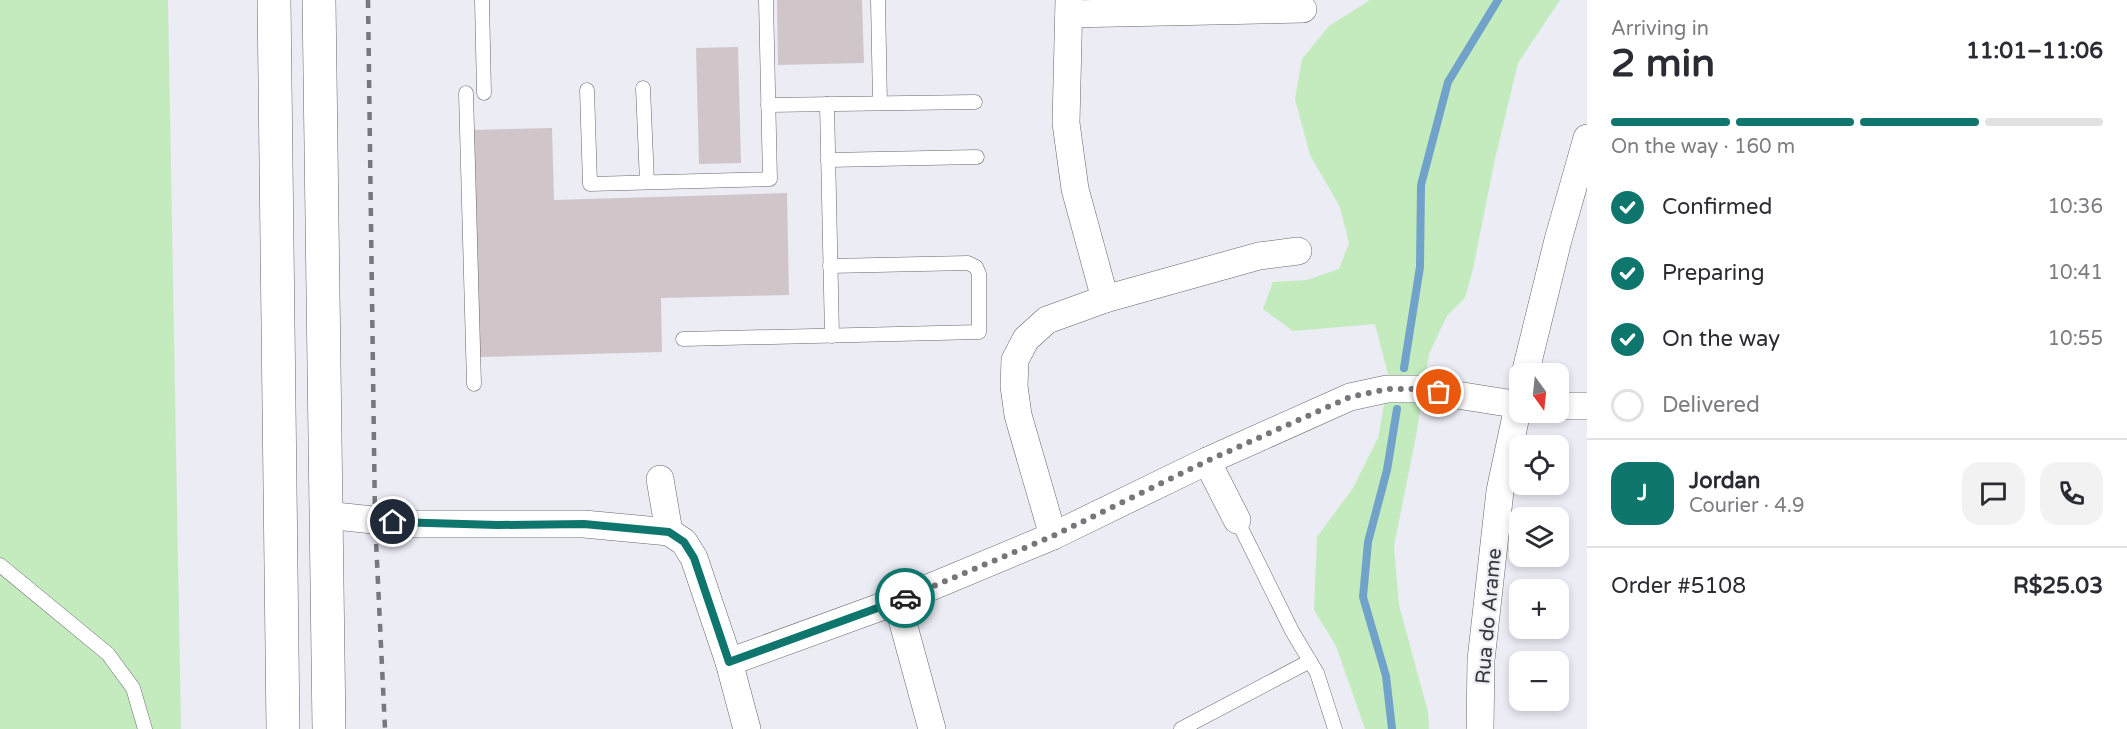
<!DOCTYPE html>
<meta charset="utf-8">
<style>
:root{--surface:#fff;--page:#f2f2f3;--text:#2b2b33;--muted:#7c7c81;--line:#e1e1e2;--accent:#0f766e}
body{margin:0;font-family:"Varela Round",sans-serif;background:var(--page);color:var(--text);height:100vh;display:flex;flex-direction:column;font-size:22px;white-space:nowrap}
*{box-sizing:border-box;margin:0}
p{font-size:20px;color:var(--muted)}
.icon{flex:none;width:33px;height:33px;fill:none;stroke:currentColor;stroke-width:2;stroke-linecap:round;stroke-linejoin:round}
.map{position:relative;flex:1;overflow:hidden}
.details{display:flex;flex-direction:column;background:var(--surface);width:540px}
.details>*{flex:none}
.needle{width:39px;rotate:165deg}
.tools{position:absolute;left:1509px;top:363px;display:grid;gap:12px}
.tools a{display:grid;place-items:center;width:60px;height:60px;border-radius:12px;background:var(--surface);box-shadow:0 3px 9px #0003;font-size:30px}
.pin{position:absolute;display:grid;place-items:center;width:51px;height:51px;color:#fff;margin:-26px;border:3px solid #fff;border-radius:50%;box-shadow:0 2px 6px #0007}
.courier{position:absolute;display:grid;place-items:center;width:60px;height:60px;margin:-30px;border:4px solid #0f766e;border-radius:50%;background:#fff;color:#222;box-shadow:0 2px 8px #0007}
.summary em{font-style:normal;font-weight:700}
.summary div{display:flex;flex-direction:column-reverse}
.summary{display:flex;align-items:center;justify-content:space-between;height:102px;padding:0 24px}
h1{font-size:39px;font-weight:700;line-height:45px}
.bar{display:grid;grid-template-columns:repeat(4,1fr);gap:9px 6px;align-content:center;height:72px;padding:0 24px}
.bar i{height:8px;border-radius:4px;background:var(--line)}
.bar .current{background:var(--accent)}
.bar p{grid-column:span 4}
.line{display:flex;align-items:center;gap:15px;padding:0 24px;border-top:2px solid var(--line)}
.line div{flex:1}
.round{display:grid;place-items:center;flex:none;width:63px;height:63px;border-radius:18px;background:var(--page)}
ol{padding:0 24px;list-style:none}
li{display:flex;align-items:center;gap:18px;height:66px}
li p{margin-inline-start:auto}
li .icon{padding:6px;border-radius:50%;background:var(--accent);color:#fff;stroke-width:4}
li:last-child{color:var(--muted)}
li i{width:33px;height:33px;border:3px solid var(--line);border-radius:50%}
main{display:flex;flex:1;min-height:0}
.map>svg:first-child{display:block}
</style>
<main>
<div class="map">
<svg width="1587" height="729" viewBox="0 0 1587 729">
<rect width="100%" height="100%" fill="#ececf5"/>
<g fill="#c3ebbd">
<path d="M0,0H168L181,729H0Z"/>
<path d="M1370,0H1560L1518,63L1495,159L1473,269L1465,298L1447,316L1429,354L1417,431L1394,546L1399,605L1428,712L1429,729H1365L1336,646L1314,610L1317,537L1353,488L1378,438L1389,378L1375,324L1293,331L1263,309L1273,282L1307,280L1339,269L1349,243L1340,207L1310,155L1295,99L1302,59L1329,26Z"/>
</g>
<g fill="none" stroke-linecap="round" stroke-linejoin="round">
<g stroke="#71a2c9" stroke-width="8">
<path d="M1404,368L1420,267L1421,185L1448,82L1498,0"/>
<path d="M1392,729L1386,676L1363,597L1368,542L1387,470L1397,409"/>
</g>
</g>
<g fill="#d0c6ca">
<path d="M777,0H862L864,63L778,65Z"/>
<path d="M738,47L741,163L699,164L696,48Z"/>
<path d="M552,128L554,200L787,193L789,295L661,298L662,352L480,357L473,130Z"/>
</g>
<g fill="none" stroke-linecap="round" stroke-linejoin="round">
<g stroke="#67666e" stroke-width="15">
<g id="lane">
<path d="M482,0L484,93"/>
<path d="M878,0L880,103"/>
<path d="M643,88L647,182"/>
<path d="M587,90L590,184L770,179L766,0"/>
<path d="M466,93L474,384"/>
<path d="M827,104L832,336"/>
<path d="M768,105L975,102"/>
<path d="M828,160L977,157"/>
<path d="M683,339L979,332V274L976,267L968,263L830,266"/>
<path d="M1237,520L1292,631L1317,673L1335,729"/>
<path d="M0,565L108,654L133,688L145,729"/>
<path d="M1181,729L1310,661"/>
</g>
</g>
<g stroke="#67666e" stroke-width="28">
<g id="street">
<path d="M1069,0L1066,123L1075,189L1105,299"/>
<path d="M1069,14L1303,9"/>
<path d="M1525,374L1558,240L1587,138"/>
<path d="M1558,406H1587"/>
<path d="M1207,461L1237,520"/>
<path d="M660,479L669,532L684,542L694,558L729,662L747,729"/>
<path d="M326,515L411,524H584L669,532"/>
<path d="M1053,536L1018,415L1014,386L1015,360L1026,339L1047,320L1105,299L1259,256L1298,251"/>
<path d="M897,601L932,729"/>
<path d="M729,662L897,601L1053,536L1207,461L1350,397L1387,389H1419L1520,405"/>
<path d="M1480,729L1481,660L1500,491L1520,397"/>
</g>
</g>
<g stroke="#67666e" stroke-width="34">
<g id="highway">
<path d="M274,0L283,729"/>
<path d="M319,0L329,729"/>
</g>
</g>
<use href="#lane" stroke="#fff" stroke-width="14"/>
<use href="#street" stroke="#fff" stroke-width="27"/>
<use href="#highway" stroke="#fff" stroke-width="33"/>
<path stroke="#77777d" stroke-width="4.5" stroke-dasharray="8 8" stroke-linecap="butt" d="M368,0L375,520L385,729"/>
</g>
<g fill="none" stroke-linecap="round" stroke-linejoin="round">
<path stroke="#76767b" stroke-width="6" stroke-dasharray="0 10.8" d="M905,598L1053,536L1207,461L1350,397L1387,389H1419L1439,392"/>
<path stroke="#0f766e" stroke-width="8" d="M393,522L498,525L584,524L669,532L684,542L694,558L729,662L905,598"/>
</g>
<g text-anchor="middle" stroke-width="4.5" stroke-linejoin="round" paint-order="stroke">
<g font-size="20" fill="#37373a" stroke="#ececf5">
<text transform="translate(1488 616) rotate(-85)" y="7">Rua do Arame</text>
</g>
</g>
</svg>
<div class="tools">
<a><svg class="needle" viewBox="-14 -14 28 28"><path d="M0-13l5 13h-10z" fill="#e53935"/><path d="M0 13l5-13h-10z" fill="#7c7c81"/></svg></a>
<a><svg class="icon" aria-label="locate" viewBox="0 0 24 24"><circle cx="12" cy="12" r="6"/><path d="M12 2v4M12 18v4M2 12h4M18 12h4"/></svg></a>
<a><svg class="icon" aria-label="layers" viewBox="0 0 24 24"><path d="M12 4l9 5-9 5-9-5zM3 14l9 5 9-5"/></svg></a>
<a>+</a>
<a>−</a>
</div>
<div class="pin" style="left:1439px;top:392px;background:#ea580c"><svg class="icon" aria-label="bag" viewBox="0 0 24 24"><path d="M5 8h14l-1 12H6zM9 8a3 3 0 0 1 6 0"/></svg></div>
<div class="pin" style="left:393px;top:522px;background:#1f2937"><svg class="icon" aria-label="home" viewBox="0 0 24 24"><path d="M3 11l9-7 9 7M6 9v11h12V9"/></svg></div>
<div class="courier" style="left:905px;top:598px"><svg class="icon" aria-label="car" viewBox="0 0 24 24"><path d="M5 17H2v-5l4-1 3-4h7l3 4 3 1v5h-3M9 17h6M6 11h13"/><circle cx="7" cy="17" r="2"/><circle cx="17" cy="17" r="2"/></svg></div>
</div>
<section class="details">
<div class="summary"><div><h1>2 min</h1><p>Arriving in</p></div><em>11:01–11:06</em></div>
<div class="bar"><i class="current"></i><i class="current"></i><i class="current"></i><i></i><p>On the way · 160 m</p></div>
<ol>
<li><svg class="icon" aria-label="check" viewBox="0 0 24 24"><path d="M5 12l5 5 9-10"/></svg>Confirmed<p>10:36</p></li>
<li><svg class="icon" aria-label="check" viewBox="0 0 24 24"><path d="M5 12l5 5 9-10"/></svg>Preparing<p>10:41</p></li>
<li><svg class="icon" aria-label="check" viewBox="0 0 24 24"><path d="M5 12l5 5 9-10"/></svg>On the way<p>10:55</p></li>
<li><i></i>Delivered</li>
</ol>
<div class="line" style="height:108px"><b class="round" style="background:var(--accent);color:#fff">J</b><div><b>Jordan</b><p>Courier · 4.9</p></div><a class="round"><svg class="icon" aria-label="chat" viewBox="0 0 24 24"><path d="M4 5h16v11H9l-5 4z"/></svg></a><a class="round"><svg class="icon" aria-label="phone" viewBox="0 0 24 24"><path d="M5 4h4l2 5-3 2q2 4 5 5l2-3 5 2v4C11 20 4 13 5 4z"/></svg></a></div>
<div class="line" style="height:78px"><div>Order #5108</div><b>R$25.03</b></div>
</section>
</main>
